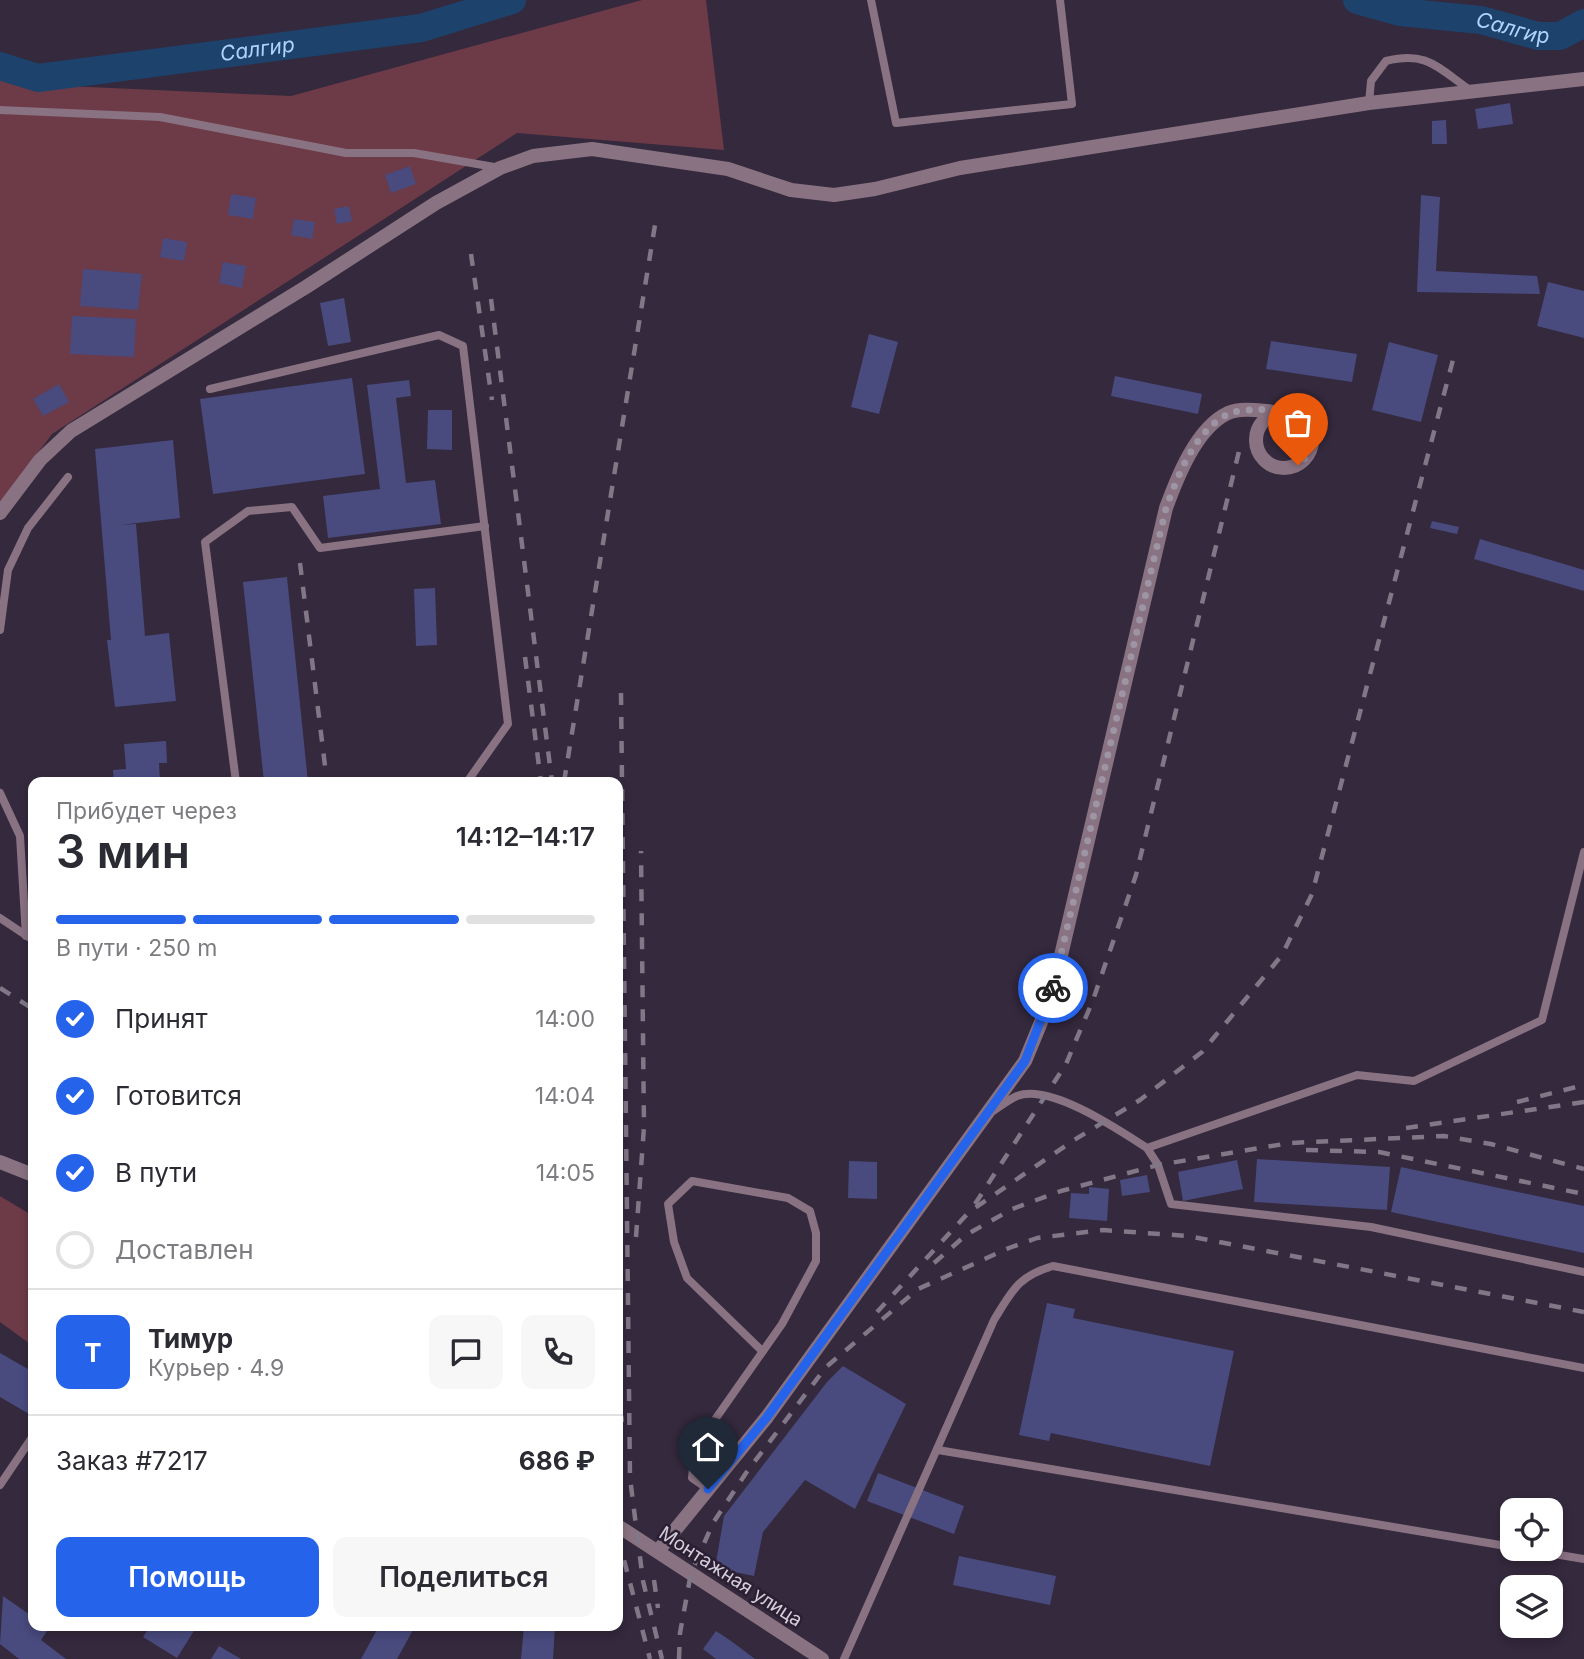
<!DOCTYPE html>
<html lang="ru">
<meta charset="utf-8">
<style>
:root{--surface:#fff;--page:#f7f7f7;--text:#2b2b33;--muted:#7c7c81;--line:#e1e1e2;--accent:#2563eb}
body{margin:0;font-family:Inter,sans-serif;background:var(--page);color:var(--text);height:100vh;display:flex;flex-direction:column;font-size:26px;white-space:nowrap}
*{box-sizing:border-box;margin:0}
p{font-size:23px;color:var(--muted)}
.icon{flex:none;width:38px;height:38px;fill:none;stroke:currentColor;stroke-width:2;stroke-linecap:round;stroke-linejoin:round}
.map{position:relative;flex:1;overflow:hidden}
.details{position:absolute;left:28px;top:777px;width:595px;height:854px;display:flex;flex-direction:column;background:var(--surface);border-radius:14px;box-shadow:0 4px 10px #0003}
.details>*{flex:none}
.fabs{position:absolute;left:1500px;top:1498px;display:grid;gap:14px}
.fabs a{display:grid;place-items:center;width:63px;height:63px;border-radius:14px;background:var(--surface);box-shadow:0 4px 10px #0003;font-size:35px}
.pin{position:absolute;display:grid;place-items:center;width:60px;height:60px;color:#fff;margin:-72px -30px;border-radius:50% 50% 50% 0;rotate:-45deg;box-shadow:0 0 7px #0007}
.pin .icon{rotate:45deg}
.courier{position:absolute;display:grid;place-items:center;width:70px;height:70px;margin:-35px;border:5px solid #2563eb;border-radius:50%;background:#fff;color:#222;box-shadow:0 2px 9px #0007}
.head em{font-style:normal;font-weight:600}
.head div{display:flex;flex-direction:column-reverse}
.head{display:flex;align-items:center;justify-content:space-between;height:119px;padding:0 28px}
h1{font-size:46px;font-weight:600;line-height:52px}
.bar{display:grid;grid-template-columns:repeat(4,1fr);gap:10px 7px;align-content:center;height:84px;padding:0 28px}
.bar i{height:9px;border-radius:5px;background:var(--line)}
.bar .selected{background:var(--accent)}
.bar p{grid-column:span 4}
.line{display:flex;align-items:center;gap:18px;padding:0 28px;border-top:2px solid var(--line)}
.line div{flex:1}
.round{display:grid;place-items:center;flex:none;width:74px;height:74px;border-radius:14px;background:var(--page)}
ol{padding:0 28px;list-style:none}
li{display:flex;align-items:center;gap:21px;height:77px}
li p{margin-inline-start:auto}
li .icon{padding:7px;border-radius:50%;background:var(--accent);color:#fff;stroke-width:4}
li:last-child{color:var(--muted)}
li i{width:38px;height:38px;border:4px solid var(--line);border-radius:50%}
.action{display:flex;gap:14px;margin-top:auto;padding:14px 28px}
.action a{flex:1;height:80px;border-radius:14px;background:var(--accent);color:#fff;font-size:28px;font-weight:600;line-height:80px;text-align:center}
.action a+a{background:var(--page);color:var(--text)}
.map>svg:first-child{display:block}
</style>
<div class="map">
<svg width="1584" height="1659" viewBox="0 0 1584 1659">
<rect width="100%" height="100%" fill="#34293d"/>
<g fill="#6d3a47">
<path d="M642,0H706L724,150L517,133L52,434L0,504V77L22,84L291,96Z"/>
<path d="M0,1196L33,1216V1346L0,1322Z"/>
</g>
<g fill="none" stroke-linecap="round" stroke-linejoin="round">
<g stroke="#1d436d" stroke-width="28">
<path id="s1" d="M1357,0L1400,12L1481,20L1538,36H1560L1584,23"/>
<path id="s2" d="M0,66L38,78L421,28L512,0"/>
</g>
</g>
<g fill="#494a7e">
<path d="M1510,103L1513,124L1478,129L1475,109Z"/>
<path d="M1446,120L1447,144H1432V121Z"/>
<path d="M410,166L416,184L391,193L385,175Z"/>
<path d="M231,194L256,198L253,219L228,215Z"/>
<path d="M1421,195L1440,197L1436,271L1537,276L1540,294L1417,292Z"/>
<path d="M349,206L352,221L337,224L334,209Z"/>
<path d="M294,219L315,222L312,239L291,235Z"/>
<path d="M163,238L187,242L184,261L160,257Z"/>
<path d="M223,262L246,266L242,288L219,283Z"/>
<path d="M83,269L142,274L138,310L80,306Z"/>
<path d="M1548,282L1584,291V338L1537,326Z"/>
<path d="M344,298L351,342L328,346L320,303Z"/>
<path d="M72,316L136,319L134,357L70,354Z"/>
<path d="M869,334L898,342L879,414L851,407Z"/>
<path d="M1271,341L1357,354L1352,382L1266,369Z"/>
<path d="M1389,342L1438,355L1421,422L1372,410Z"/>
<path d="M1115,376L1202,394L1198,414L1111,396Z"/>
<path d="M352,378L365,474L213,494L200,399Z"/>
<path d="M409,380L411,396L396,398L406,483L435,480L441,524L328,538L323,496L380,489L367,385Z"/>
<path d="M59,384L69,402L43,416L33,399Z"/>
<path d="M428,410H452V450L427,449Z"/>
<path d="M173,440L180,518L120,525L136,524L145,636L169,633L176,701L115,707L107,640H111L95,449Z"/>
<path d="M1432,521L1459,527L1457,534L1430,528Z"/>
<path d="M1480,539L1584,570V591L1474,559Z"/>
<path d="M287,577L308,782H264L243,582Z"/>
<path d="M435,588L437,645L416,646L414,589Z"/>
<path d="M166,741L167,763H159L160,782H114L113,770L126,769L124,744Z"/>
<path d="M1257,1159L1390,1167L1387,1210L1254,1202Z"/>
<path d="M1237,1160L1243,1189L1183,1201L1178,1172Z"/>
<path d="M849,1161L877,1162V1199L848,1198Z"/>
<path d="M1401,1167L1584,1206V1253L1391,1212Z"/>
<path d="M1147,1175L1150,1192L1122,1196L1120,1180Z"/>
<path d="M1089,1187L1109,1189L1107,1221L1069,1218L1071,1193L1089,1194Z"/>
<path d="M1047,1303L1075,1309L1073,1318L1234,1351L1210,1466L1051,1433L1049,1441L1019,1435Z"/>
<path d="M0,1353L33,1372V1407L29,1414L0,1397Z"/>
<path d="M843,1366L906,1404L855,1509L805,1480L763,1532L754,1576L715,1568L724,1516L827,1382Z"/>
<path d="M878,1473L964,1506L954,1534L867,1501Z"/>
<path d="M959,1556L1056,1576L1050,1605L953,1585Z"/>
<path d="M3,1596L33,1617V1626L49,1628L41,1640L66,1659H19L0,1644Z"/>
<path d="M150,1626H197L177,1658L143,1637Z"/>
<path d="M379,1626H405L413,1630L397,1659H361Z"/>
<path d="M524,1626H555L553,1659H521Z"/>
<path d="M716,1631L731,1641L755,1659H716L703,1649Z"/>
<path d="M219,1646L241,1659H211Z"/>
</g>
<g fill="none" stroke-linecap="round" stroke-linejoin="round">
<g stroke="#897282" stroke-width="8">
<path d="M871,0L896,123L1072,104L1060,0"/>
<path d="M1369,103L1371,81L1386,61C1427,51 1437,67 1470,90"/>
<path d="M0,110L160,117L346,153H414L500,168"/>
<path d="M210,389L439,335L463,346L508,724L467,782"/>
<path d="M0,630L8,570L28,528L68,477"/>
<path d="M236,782L205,542L248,511L292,507L320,548L485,526"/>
<path d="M0,793L20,836L26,936"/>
<path d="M0,918L33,940"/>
<path d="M993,1111C1001,1106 1008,1100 1017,1096C1050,1083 1119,1130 1147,1148L1357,1075L1414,1081L1542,1020L1584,852"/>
<path d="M1147,1148L1158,1165L1171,1204L1371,1227L1584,1272"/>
<path d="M938,1450L1512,1547"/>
<path d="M0,1485L33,1436"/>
<path d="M708,1489L692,1478L695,1448L782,1324L816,1261V1233L810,1211L788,1198L692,1181L668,1204L674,1242L687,1278L762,1351"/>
<path d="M1524,1549L1584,1559"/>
<path d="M844,1659L994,1320C1012,1291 1018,1276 1053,1266L1584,1368"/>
</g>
<g stroke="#897282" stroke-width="14">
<circle cx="1284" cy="440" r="28"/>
<path d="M0,513L40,460L71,431L306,287L436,203L500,168L533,156L592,149L728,169L791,190L834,195L875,189L960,168L1369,103L1584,79"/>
<path d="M658,1551L767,1417L1025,1061L1051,998L1166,508C1177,478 1196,428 1228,413C1242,407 1261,411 1277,412"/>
</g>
<g stroke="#897282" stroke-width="14">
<path d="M0,1162L33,1175"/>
<path d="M618,1526L822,1659"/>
</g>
<g stroke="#807787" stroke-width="4.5" stroke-dasharray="12 12" stroke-linecap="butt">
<path d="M471,254L492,400"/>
<path d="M491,299L552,782"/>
<path d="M300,563L327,782"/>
<path d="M525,657L541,782"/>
<path d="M621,693L630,1478L643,1581L662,1659"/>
<path d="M564,782L655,225"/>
<path d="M0,988L33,1009"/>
<path d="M1517,1102L1584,1085"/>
<path d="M1406,1128L1584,1102"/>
<path d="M1306,1150L1379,1152L1584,1194"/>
<path d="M975,1204L1066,1064L1093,1000L1136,875L1241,443"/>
<path d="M636,1237L644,1127L641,851"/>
<path d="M934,1263L966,1235L1012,1209L1061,1191L1158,1165L1290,1143L1444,1136L1491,1144L1584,1169"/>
<path d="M877,1312L969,1212L1074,1140L1140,1100L1202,1052L1282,955L1312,894L1454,356"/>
<path d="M618,1392L622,1422"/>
<path d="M618,1537L650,1659"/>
<path d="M654,1580L658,1608"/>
<path d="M679,1659L680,1633L691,1573L713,1523L746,1473L826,1367L918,1289L1009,1248L1037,1238L1103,1230L1188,1236L1584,1312"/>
</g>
</g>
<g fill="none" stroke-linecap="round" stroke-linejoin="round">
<path stroke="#9d94a4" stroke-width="7" stroke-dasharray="0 12.6" d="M1053,988L1166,508C1178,475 1194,433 1226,415C1237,408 1283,408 1295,413C1320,423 1315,452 1298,465"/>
<path stroke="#2563eb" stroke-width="9" d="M708,1489L767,1417L1025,1061L1053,988"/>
</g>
<g text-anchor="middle" stroke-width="5" stroke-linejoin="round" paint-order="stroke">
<g font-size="19" fill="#d5cedb" stroke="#2a1f33">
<text transform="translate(731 1576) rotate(33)" y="7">Монтажная улица</text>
</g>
<g font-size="21" font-style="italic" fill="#b0d3fc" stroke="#2a1f33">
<text dy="7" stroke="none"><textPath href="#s1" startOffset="159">Салгир</textPath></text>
<text dy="7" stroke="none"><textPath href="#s2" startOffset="261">Салгир</textPath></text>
</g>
</g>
</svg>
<div class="fabs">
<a><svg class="icon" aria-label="locate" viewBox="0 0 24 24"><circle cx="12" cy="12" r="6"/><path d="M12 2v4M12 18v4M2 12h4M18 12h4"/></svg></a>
<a><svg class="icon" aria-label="layers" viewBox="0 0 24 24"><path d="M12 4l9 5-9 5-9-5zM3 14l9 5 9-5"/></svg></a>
</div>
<div class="pin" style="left:1298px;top:465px;background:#ea580c"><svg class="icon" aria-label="bag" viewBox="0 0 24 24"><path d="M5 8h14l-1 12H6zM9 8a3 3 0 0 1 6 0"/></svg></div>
<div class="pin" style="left:708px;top:1489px;background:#1f2937"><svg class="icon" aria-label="home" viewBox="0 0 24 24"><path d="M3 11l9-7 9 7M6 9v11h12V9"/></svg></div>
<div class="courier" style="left:1053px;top:988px"><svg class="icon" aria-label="bike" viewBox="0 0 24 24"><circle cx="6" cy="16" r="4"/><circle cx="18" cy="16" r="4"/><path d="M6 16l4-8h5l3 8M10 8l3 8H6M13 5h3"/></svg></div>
<section class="details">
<div class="head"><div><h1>3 мин</h1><p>Прибудет через</p></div><em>14:12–14:17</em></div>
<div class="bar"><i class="selected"></i><i class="selected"></i><i class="selected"></i><i></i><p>В пути · 250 m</p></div>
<ol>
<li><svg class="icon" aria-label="check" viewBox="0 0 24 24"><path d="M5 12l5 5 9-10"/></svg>Принят<p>14:00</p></li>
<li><svg class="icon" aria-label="check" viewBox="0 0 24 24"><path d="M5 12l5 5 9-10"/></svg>Готовится<p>14:04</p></li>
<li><svg class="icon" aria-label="check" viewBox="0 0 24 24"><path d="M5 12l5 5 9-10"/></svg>В пути<p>14:05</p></li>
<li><i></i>Доставлен</li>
</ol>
<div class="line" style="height:126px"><b class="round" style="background:var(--accent);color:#fff">Т</b><div><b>Тимур</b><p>Курьер · 4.9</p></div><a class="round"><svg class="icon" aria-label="chat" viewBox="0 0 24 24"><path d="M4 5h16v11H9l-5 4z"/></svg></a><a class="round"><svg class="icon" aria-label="phone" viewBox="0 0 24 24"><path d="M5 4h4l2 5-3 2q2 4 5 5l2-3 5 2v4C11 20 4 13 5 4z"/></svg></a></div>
<div class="line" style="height:91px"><div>Заказ #7217</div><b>686 ₽</b></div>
<div class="action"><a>Помощь</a><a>Поделиться</a></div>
</section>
</div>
